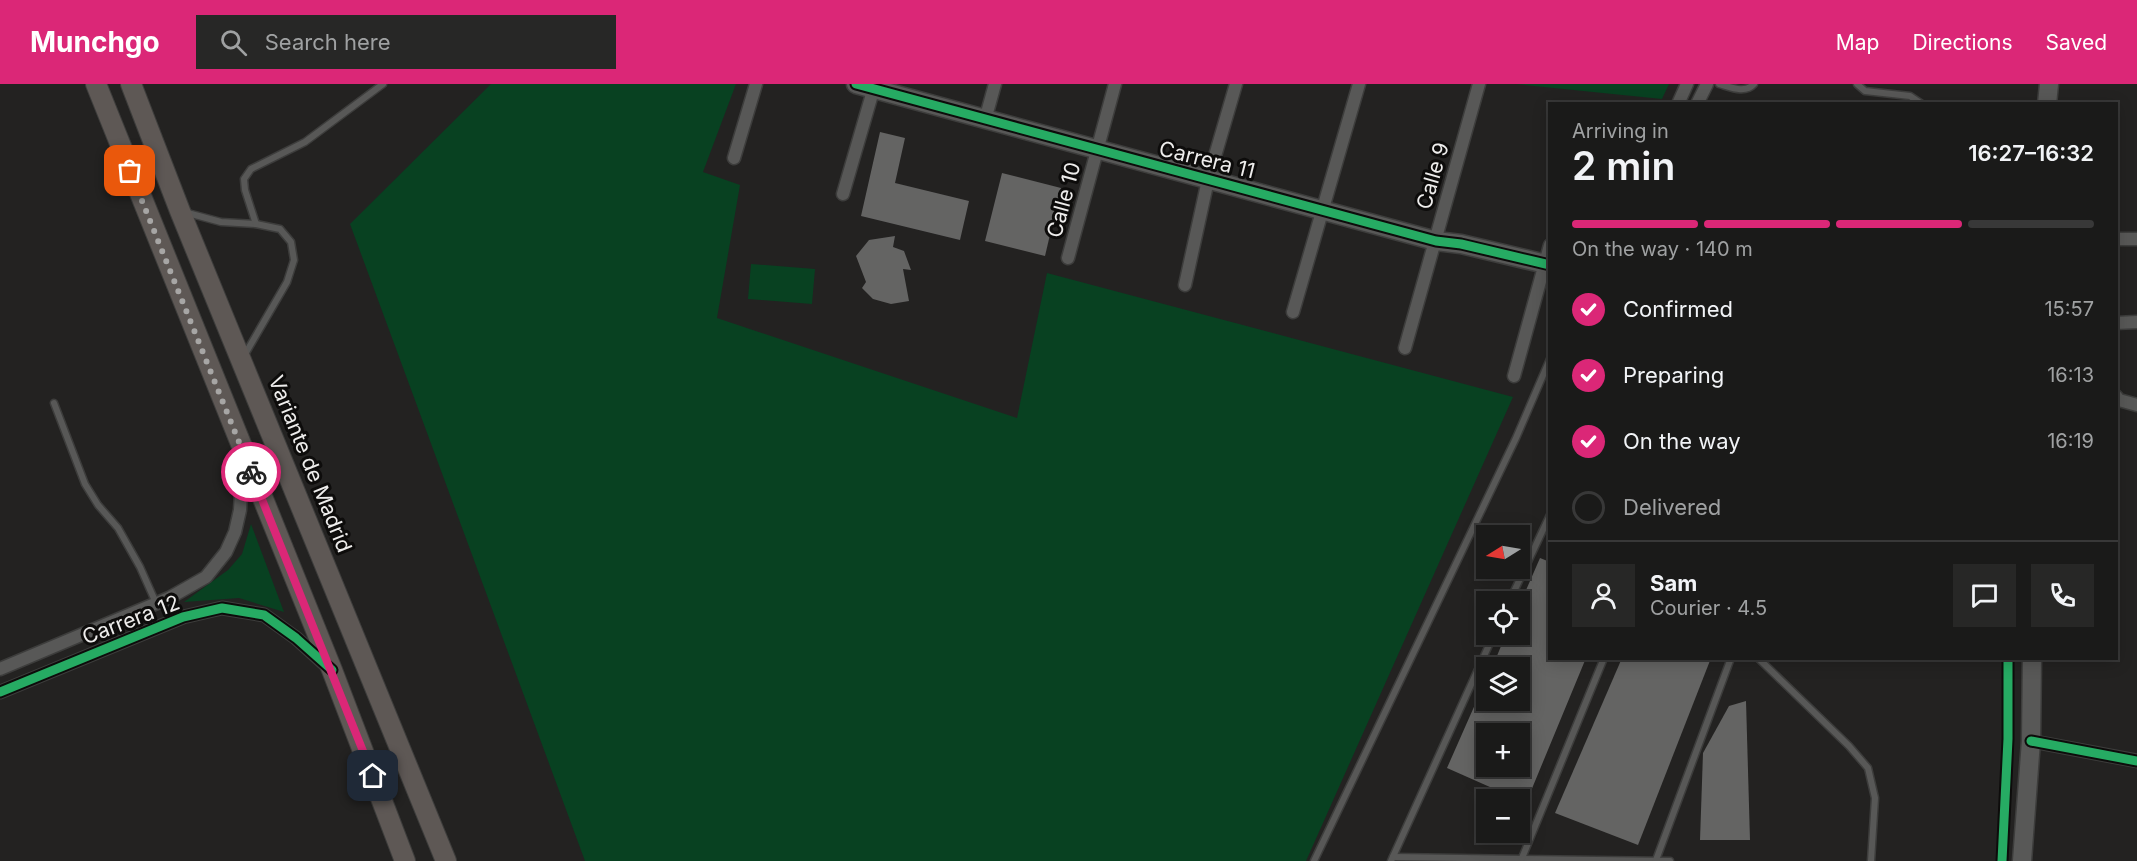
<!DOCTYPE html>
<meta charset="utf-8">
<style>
:root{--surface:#1a1a19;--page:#272726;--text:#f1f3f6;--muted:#9fa1a2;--line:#383838;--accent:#db2777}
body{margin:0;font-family:Inter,sans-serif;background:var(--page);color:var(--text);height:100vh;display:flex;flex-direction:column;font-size:22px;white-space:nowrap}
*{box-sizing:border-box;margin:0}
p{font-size:20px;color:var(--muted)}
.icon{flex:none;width:33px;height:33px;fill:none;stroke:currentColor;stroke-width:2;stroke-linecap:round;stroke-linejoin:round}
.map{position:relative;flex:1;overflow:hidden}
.details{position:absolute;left:1548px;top:18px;width:570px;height:558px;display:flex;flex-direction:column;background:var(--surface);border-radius:0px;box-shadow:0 3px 15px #0003,0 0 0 2px var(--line)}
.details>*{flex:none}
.needle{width:39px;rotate:259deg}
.buttons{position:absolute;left:1476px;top:441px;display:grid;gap:12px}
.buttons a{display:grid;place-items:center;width:54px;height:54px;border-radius:0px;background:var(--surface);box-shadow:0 3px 15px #0003,0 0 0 2px var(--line);font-size:30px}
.pin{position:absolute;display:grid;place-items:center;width:51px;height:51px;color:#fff;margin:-26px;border-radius:12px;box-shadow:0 3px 9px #0006}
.courier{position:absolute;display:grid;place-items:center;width:60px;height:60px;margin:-30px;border:4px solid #db2777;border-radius:50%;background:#fff;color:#222;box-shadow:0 2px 8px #0007}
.headline em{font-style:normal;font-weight:600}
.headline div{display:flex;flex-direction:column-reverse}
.headline{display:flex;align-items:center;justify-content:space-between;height:102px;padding:0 24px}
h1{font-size:39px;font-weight:600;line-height:45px}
.bar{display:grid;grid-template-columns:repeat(4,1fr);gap:9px 6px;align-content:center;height:72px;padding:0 24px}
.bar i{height:8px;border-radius:4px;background:var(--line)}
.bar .selected{background:var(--accent)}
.bar p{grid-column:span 4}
.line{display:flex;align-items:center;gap:15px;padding:0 24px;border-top:2px solid var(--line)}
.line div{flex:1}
.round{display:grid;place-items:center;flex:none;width:63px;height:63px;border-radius:0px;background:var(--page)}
ol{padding:0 24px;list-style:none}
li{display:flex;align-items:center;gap:18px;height:66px}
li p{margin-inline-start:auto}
li .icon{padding:6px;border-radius:50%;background:var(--accent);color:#fff;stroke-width:4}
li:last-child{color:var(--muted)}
li i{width:33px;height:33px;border:3px solid var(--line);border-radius:50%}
header{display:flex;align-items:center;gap:36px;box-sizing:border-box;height:84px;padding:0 30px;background:var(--accent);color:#fff}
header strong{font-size:28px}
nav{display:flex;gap:33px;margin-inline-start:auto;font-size:21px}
.search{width:420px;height:54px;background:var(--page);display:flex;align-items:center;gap:15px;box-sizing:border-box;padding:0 21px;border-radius:0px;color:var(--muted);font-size:22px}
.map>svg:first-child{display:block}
</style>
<header>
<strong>Munchgo</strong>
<div class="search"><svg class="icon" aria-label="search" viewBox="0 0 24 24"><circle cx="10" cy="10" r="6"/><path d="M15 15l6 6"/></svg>Search here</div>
<nav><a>Map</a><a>Directions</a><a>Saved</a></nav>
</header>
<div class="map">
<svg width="2137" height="777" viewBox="0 0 2137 777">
<rect width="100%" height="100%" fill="#232221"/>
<g fill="#084121">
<path d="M491,0H736L703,88L740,101L717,234L1017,334L1047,189L1513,313L1306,777H585L350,140Z"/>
<path d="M1515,0H1669L1662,15Z"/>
<path d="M751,180L815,185L812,220L748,215Z"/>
<path d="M251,440L284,528L239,514L184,518L228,486L242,470Z"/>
</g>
<g fill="#646463" fill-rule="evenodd">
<path d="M880,48L905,54L895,99L969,117L960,156L861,132Z"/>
<path d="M1002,89L1061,104L1045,172L985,157Z"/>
<path d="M895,152L893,163L904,167L911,186L903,185L909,217L891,220L873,215L862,204L866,198L856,172L869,156Z"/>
<path d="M1540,474L1550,478V574H1586L1526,719L1447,684L1477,616H1520V584H1492L1506,550H1520V520ZM1486,650H1520V682H1486Z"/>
<path d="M1622,574H1711L1638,761L1555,729Z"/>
<path d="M1746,617L1750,756H1700L1703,669L1729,622Z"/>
</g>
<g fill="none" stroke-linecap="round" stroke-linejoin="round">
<g stroke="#3d3d3c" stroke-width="9">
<g id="lane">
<path d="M1719,0C1730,3 1745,10 1754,0"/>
<path d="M1857,0L1865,7L1910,12L1922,20"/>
<path d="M184,128L221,138L256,140L280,145L291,158L294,176L287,198L244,272"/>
<path d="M256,140L245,106L244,95L251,85L305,58L383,0"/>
<path d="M54,319L85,400L98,421L118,444L140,483L156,519"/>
<path d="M1509,518L1550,431"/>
<path d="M1758,574L1849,662L1868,684L1875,714L1871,777"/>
<path d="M1393,773L1670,777"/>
<path d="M1522,774L1604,574"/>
<path d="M1656,776L1731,574"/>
<path d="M1314,777L1516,354L1550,275"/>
<path d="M1391,777L1494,550"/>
</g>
</g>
<g stroke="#3d3d3c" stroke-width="15">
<g id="street">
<path d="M1678,20L1687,0"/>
<path d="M1697,20L1707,0"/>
<path d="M985,36L995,0"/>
<path d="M734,74L756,0"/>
<path d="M843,110L875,0"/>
<path d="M2116,155H2137"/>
<path d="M1068,174L1115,0"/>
<path d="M1185,201L1208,96L1236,0"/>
<path d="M1293,228L1359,0"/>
<path d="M2116,239L2137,238"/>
<path d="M1405,264L1479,0"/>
<path d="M1514,292L1550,161"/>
<path d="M2116,312L2119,316L2137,321"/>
<path d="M0,585L169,514L206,493L226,468L235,448L240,426L243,372"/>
<path d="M0,608L183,533L222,524L264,531L296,554L327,582"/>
<path d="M2031,657L2137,677"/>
</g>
</g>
<g stroke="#3d3d3c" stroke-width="21">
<g id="secondary">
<path d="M856,0L1436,157L1461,160L1550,181"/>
<path d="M2047,20L2049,0"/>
<path d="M2022,777L2031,657L2032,574"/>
</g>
</g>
<g stroke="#3d3d3c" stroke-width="22">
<g id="primary">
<path d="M96,0L332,586L405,777"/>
<path d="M131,0L180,127L446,777"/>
</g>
</g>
<use href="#lane" stroke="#585857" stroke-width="6"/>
<use href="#street" stroke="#585857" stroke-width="12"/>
<use href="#secondary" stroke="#585857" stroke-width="18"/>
<use href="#primary" stroke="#5e5855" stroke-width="20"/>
<g stroke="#0d0c0b" stroke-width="13">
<g id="cycleway">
<path d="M856,0L1436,157L1461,160L1550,181"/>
<path d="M0,608L183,533L222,524L264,531L296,554L332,586"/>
<path d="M2031,657L2137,677"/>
<path d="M2002,777L2008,655V574"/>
</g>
</g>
<use href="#cycleway" stroke="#26ab63" stroke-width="9"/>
</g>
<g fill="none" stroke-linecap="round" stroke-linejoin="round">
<path stroke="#a7a6a5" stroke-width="6" stroke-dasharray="0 10.8" d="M130,87L251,388"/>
<path stroke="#db2777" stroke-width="8" d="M251,388L373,692"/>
</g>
<g text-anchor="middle" stroke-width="6" stroke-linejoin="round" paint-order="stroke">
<g font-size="21" fill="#eeedec" stroke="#0d0c0b">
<text transform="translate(1207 76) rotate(14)" y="7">Carrera 11</text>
<text transform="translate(1433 92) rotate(-74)" y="7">Calle 9</text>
<text transform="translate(1064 116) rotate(-75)" y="7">Calle 10</text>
<text transform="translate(310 380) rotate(68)" y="7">Variante de Madrid</text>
<text transform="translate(131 536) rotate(-21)" y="7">Carrera 12</text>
</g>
</g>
</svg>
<div class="buttons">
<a><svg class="needle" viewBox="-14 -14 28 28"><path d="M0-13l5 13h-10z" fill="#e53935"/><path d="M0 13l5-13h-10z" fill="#9fa1a2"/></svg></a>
<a><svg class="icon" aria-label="locate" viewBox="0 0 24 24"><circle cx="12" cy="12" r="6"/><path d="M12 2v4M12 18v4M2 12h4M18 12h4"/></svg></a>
<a><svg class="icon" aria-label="layers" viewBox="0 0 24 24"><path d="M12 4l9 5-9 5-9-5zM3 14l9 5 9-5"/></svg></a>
<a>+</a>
<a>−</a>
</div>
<div class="pin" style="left:130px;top:87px;background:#ea580c"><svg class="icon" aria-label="bag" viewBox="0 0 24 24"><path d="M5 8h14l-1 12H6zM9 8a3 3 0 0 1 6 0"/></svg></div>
<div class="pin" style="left:373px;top:692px;background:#1f2937"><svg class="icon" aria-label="home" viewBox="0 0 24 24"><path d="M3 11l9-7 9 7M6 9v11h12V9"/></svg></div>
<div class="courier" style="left:251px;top:388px"><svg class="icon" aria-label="bike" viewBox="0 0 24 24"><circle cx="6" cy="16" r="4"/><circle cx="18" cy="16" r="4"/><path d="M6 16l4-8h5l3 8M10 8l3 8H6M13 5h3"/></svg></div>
<section class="details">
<div class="headline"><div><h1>2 min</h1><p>Arriving in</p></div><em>16:27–16:32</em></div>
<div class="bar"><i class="selected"></i><i class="selected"></i><i class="selected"></i><i></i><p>On the way · 140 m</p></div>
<ol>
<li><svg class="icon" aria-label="check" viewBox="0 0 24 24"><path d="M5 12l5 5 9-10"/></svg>Confirmed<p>15:57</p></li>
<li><svg class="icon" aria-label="check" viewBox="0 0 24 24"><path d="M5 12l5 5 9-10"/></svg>Preparing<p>16:13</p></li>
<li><svg class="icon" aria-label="check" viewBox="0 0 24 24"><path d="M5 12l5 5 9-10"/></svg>On the way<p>16:19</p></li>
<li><i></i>Delivered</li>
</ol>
<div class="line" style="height:108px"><a class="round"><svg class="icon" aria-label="person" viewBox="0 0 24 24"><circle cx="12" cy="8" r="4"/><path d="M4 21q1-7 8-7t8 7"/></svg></a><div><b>Sam</b><p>Courier · 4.5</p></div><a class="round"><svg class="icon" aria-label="chat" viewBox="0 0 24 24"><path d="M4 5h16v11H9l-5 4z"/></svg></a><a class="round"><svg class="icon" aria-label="phone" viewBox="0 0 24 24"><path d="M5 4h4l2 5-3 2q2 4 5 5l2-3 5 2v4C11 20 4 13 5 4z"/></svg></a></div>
</section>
</div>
